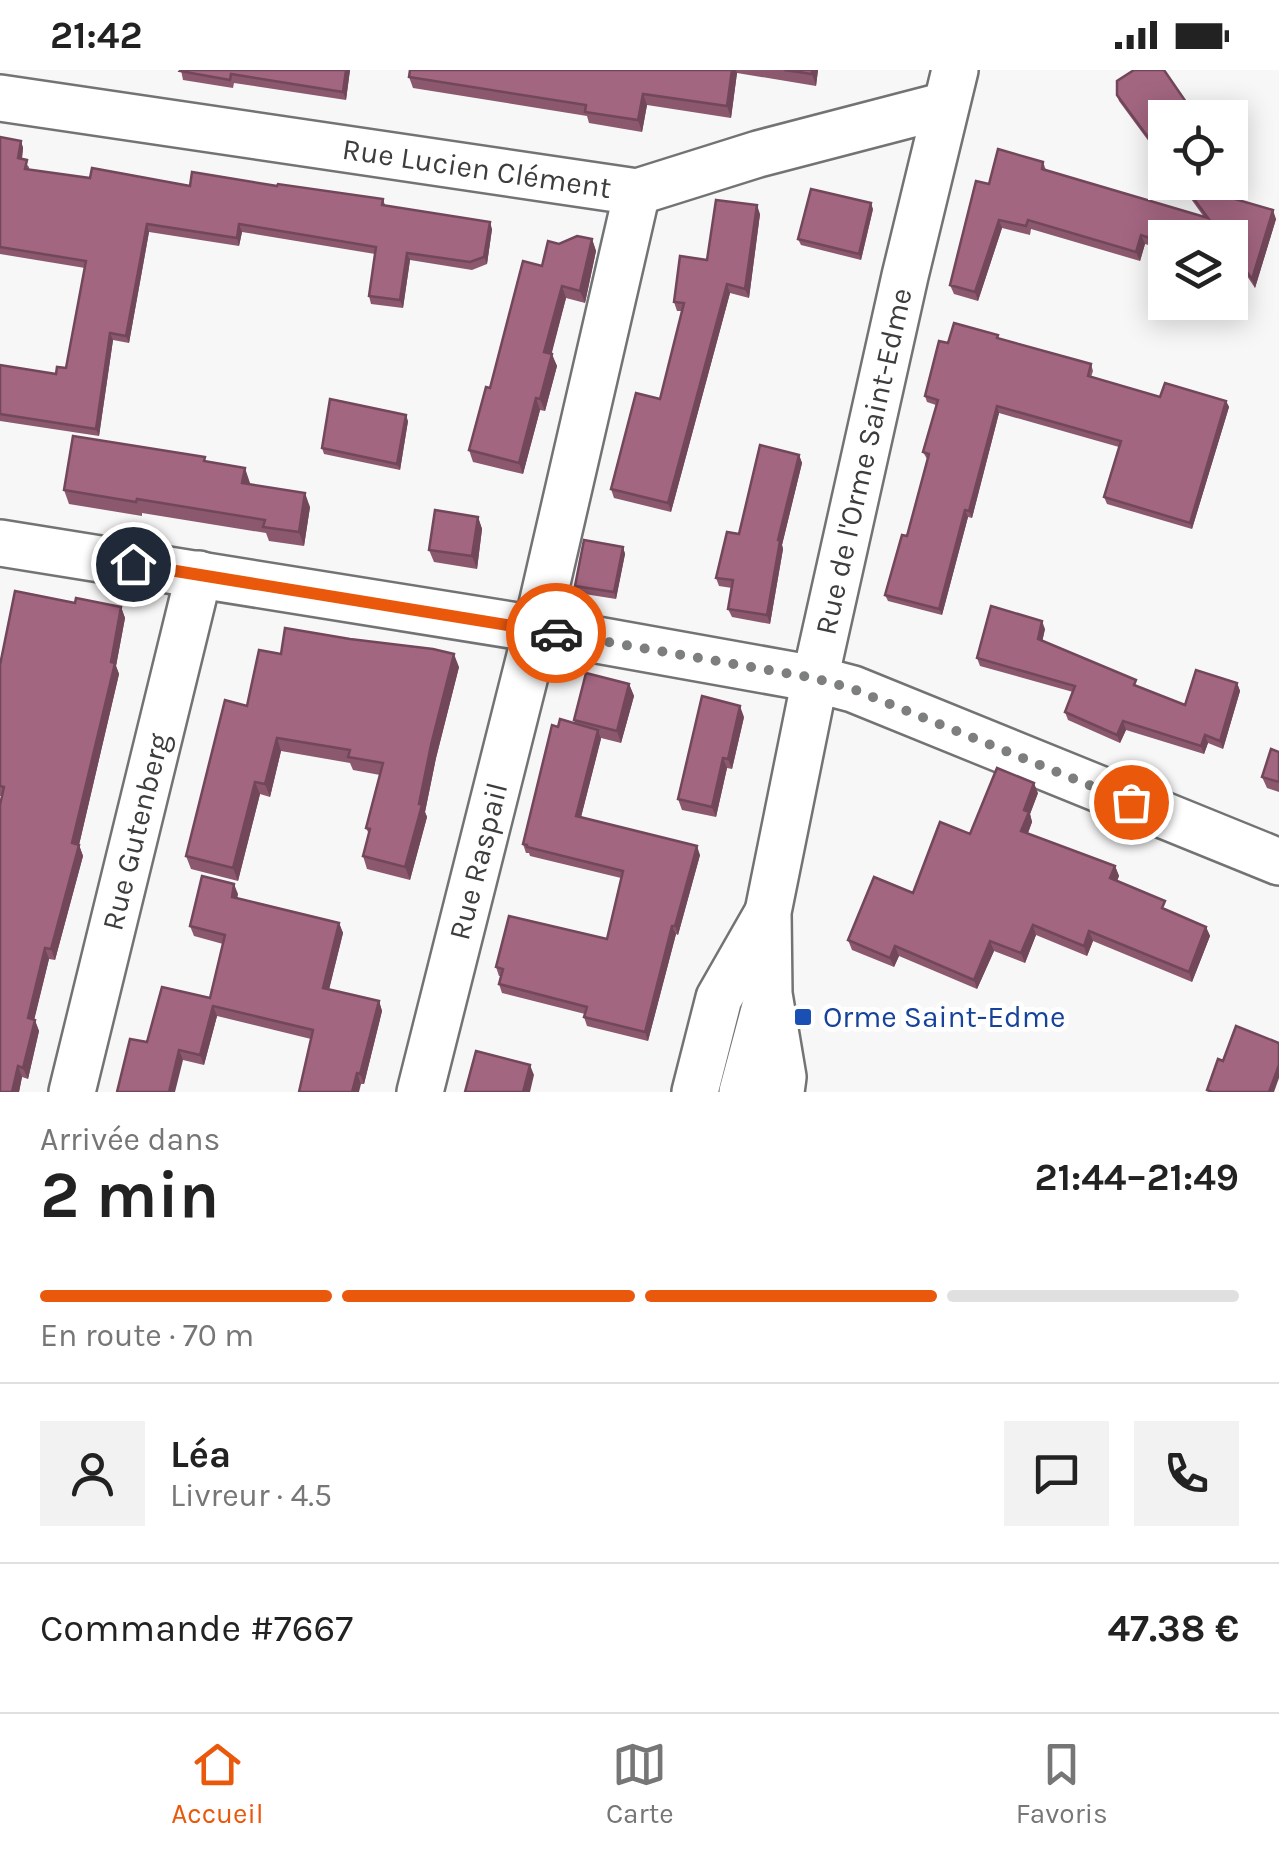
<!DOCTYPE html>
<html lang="fr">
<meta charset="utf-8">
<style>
:root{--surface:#fff;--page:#f2f2f2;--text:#222;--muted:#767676;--line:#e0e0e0;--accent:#ea580c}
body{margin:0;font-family:Karla,sans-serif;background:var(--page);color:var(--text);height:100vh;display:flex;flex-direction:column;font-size:38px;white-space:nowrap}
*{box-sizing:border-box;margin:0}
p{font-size:32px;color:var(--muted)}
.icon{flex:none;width:55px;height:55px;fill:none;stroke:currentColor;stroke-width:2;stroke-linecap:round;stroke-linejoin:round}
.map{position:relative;height:1022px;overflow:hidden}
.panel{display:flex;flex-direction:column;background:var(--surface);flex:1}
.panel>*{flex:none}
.fabs{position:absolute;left:1148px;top:30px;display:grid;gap:20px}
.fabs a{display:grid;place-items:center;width:100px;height:100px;border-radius:0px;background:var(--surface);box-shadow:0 5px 25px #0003;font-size:50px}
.pin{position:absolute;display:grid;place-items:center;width:85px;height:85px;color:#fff;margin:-42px;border:5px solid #fff;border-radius:50%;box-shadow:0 2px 10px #0007}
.courier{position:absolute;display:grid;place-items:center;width:100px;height:100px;margin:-50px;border:8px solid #ea580c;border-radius:50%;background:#fff;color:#222;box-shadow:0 2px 12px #0007}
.summary em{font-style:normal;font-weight:700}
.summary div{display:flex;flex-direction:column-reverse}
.summary{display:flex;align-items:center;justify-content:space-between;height:170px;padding:0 40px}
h1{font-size:65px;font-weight:700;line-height:75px}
.bar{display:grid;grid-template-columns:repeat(4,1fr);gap:15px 10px;align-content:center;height:120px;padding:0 40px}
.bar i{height:12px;border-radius:8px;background:var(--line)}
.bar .on{background:var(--accent)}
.bar p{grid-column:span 4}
.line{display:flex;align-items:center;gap:25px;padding:0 40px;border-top:2px solid var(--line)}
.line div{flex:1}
.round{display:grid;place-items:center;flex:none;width:105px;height:105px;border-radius:0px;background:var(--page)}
.status{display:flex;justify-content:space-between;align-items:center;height:70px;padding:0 50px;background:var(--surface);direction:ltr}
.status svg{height:28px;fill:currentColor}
.menu{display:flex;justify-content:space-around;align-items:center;height:140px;border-top:2px solid var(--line);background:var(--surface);font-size:28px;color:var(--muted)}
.menu a{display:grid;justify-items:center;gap:5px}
.menu .on{color:var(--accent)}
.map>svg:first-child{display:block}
</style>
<div class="status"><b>21:42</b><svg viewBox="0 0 49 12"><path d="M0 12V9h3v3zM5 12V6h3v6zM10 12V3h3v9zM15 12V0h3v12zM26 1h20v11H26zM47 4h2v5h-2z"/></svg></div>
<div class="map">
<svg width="1279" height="1022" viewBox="0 0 1279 1022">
<rect width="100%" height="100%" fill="#f7f7f8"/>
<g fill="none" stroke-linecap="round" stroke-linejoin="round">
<g stroke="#727374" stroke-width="50">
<g id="street">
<path id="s1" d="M0,28L637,122L758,84L946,35"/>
<path d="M0,473L536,559L815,609L853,619L1279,792"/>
<path id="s2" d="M72,1022L199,504"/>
<path id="s3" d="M420,1022L532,578L637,122"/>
<path d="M695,1022L719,928L767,844"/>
<path d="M742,1022L765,936"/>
<path id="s4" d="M781,1022L783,1007L769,924L768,842L815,609L905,206L955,0"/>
</g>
</g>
<use href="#street" stroke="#fff" stroke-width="45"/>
</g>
<g fill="#8c586e">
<path d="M181,0H350L346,30L234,13L233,18L183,10Z"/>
<path d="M410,0H818L816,16L737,3L731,48L647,35L642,62L589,53L587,46L413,18L409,7Z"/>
<path d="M1117,25L1165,48V80L1158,84L1119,31Z"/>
<path d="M0,67L21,71L23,78L22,89L29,97V100L90,108L190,116H277L383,129L385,135L492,159L487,194L472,200L410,190L403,238L371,234L369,226L375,184L242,162L239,176L149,162L129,273L113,270L99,366L0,351V295L56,304L66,298L85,198L0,184Z"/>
<path d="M1043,92L1046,100L1204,147L1186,122L1183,114L1276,149L1255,218L1247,206L1230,201V168H1165V180L1145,174L1140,191L1031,159L1030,165L1002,158L978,231L954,224L950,215L989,114Z"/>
<path d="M873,139L861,190L801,175L798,169Z"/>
<path d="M760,144L749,228L730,223L671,442L614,428L611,419L660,329L682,241H677L674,232L707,190Z"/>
<path d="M592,169L596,181L585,233L566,228L551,284L557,296L545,341L540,340L523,404L473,392L469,380L490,318L542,196L559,174Z"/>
<path d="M999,268L1091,294L1093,301L1091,307L1160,327L1226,331L1229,337L1192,459L1107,434L1104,427L1119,377L999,343L972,448L968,447L942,545L888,531L885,525L907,466L927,389L923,382L936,335L927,332L925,326L948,273Z"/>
<path d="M408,351L400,400L324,384L322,378Z"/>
<path d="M799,385L802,393L782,475L783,479L770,554L732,547L728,539L732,518L719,516L716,508L739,464Z"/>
<path d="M206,392L250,413L249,414L310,437L304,476L269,471L266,463L142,443V446L69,434L64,420Z"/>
<path d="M478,447L482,459L477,499L434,492L429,480Z"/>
<path d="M623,477L625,484L616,529L578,523L575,516Z"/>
<path d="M75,533L121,537L125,548L116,596L119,604L79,775L83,786L55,890L49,889L34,949L39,961L28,1009L22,1007L19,1022H0L2,726H0V595Z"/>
<path d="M1045,559L1042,571L1139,617L1185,635L1237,613L1240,621L1223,679L1208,673L1204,684L1126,660L1120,673L1068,650L1065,642L1073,622L980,596L977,588Z"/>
<path d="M281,584L459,597L436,688L425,742L427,747L410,810L367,799L363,786L369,764L366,758L380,705L353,700L350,693L281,681L270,727L260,724L238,811L191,799L186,786L247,636Z"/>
<path d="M629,614L634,626L621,673L601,668L581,747L700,785L678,865L676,864L648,971L587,956L584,947L585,944L502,923L499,914L501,906H499L496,897L607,869L621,808L530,786L529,783H526L523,774L575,653L574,650Z"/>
<path d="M744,647L732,699L727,698L716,747L682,740L678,729Z"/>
<path d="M1279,682V722L1267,718L1262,707Z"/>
<path d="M1038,723L1030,744L1032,752L1028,763L1115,796L1119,806L1117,811L1168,841L1206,857L1210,866L1192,912L1093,871L1087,886L1036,865L1025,893L994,881L977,919L899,886L894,897L852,880L848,870L913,823L970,764Z"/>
<path d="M238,824L237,828L339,853L343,863L329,919L379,931L382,941L364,1014H361L311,969L217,946L204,995L183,990L147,972L210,928L223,874L194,866L190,856Z"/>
</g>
<g fill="#72475a">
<path d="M346,0H350L346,30L343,22Z"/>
<path d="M732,0H736L737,3L731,48L727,36Z"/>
<path d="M812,0H818L816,16L812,4Z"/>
<path d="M643,24L647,35L642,62L638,50Z"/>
<path d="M21,71L23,78L21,96L18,88Z"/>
<path d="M1165,72V80L1158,84L1156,78Z"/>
<path d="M871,133L873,139L861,190L859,184Z"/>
<path d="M757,135L760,144L749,228L745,219Z"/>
<path d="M1273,140L1276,149L1255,218L1252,209Z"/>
<path d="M999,150L1002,158L978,231L975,222Z"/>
<path d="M490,152L492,159L487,194L484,187Z"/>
<path d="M147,154L149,162L129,273L126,266Z"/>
<path d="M239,154L242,162L239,176L237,168Z"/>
<path d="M1141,165L1145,174L1140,191L1136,182Z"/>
<path d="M592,169L596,181L585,233L580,221Z"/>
<path d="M407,183L410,190L403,238L400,230Z"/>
<path d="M727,214L730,223L671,442L668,433Z"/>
<path d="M562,216L566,228L549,294L544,282Z"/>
<path d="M110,263L113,270L99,366L96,359Z"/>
<path d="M552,284L557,296L545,341L540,329Z"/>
<path d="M536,328L540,340L523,404L519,393Z"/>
<path d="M1226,331L1229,337L1192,459L1190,453Z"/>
<path d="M997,336L999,343L972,448L969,441Z"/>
<path d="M406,345L408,351L400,400L397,394Z"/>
<path d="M799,385L802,393L782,475L783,479L770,554L767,545L778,470Z"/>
<path d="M245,398L250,413L247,428L242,413Z"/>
<path d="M305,423L310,437L304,476L299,462Z"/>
<path d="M965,440L968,447L942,545L939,539Z"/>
<path d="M478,447L482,459L477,499L472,486Z"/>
<path d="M623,477L625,484L616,529L614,522Z"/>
<path d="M121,537L125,548L116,596L119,604L79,775L83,786L55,890L51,879Z"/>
<path d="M1042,551L1045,559L1041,577L1038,569Z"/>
<path d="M454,584L459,597L436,688L425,742L427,747L410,810L405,797L431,675Z"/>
<path d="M1237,613L1240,621L1223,679L1220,671Z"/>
<path d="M629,614L634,626L621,673L617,661Z"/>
<path d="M740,636L744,647L732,699L728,689Z"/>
<path d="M1123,651L1126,660L1120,673L1117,665Z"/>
<path d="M598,660L601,669L579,755L576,746Z"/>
<path d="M1205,665L1208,673L1204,684L1201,676Z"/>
<path d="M277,668L281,681L270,727L265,714Z"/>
<path d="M723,688L727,698L716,747L712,737Z"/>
<path d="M255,712L260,724L238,811L233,798Z"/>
<path d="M1034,713L1038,723L1030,744L1032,752L1025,771L1021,761L1024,740Z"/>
<path d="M697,776L700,785L678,865L675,856Z"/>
<path d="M1115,796L1119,806L1114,818L1110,808Z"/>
<path d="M234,814L238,824L235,837L232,827Z"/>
<path d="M339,853L343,863L327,928L323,918Z"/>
<path d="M1033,855L1036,865L1025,893L1021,883Z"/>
<path d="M672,856L676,864L648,971L645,962Z"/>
<path d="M1206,857L1210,866L1192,912L1189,902Z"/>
<path d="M1089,861L1093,871L1087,886L1084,876Z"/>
<path d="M990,871L994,881L977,919L974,910Z"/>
<path d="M895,876L899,886L894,897L890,888Z"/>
<path d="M45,878L49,889L32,959L28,948Z"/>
<path d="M379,931L382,941L364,1014L360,1004Z"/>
<path d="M213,936L217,946L204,995L200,985Z"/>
<path d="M35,950L39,961L28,1009L23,998Z"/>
<path d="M179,980L183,990L175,1022H169Z"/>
<path d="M530,995L534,1005L530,1022H523Z"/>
<path d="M1279,995V1008L1274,1022H1269Z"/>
<path d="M18,996L22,1007L19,1022H12Z"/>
<path d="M357,1003L361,1014L359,1022H352Z"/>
</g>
<g fill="#a36680" stroke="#72475a" stroke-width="2.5">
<path d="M181,0H346L343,22L231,4L230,10L180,1Z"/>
<path d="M410,0H732L727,36L643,24L638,50L585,42L586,35L409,7Z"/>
<path d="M784,0H812V4Z"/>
<path d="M1134,0H1164L1197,48H1165V72L1156,78L1117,25V11Z"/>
<path d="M0,67L21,71L18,88L27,90L25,99L90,108L92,98L190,116L192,102L277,116L278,114L383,129L382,135L490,152L484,187L470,192L407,183L400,230L369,226L376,177L239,154L237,168L147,154L126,266L110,263L96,359L0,344V295L56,304L57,297L66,298L86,191L0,177Z"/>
<path d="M998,79L1043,92L1042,99L1208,148L1183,114L1273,140L1252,209L1244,198L1230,193V168H1165V173L1141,165L1136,182L1028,150L1026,156L999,150L975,222L950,215L976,111L989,114Z"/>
<path d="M811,119L871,133L859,184L798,169Z"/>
<path d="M716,130L757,135L745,219L727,214L668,433L611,419L636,323L660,329L684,233L674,232L680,186L707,190Z"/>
<path d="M577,166L592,169L580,221L562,216L544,282L552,284L540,329L536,328L519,393L469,380L486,317L490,318L523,191L542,196L548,171L559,174Z"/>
<path d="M954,253L998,265L997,268L1091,294L1088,306L1160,327L1165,313L1226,331L1190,453L1104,427L1121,371L997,336L969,441L965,440L939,539L885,525L902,465L907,466L929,384L923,382L938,330L925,326L939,271L948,273Z"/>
<path d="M330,329L406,345L397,394L322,378Z"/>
<path d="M73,366L205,387L204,391L245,398L242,413L305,423L299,462L263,457L265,450L137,429L136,432L64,420Z"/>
<path d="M760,375L799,385L778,470L780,471L767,545L728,539L733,510L716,508L727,462L739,464Z"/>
<path d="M435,440L478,447L472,486L429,480Z"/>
<path d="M584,470L623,477L614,522L575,516Z"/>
<path d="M15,521L75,533L76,528L121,537L111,592L115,593L72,773L79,775L51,879L45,878L28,948L35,950L23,998L18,996L12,1022H0V735L4,717L0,716V595Z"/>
<path d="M991,536L1042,551L1038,569L1136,610L1134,615L1185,635L1196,600L1237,613L1220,671L1205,665L1201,676L1123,651L1117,665L1065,642L1075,616L977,588Z"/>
<path d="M285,558L350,569L433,579L454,584L431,675L419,734L422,735L405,797L363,786L370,759L366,758L383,693L348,687L350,680L277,668L265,714L255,712L233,798L186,786L225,630L247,636L259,580L281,584Z"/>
<path d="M586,603L629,614L617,661L574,650Z"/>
<path d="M702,626L740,636L728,689L723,688L712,737L678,729Z"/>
<path d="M560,649L598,660L576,746L697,776L675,856H672L645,962L584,947L587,937L499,914L503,899L496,897L509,846L607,869L623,801L527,777V775L523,774L552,655L558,657Z"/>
<path d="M1271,679L1279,682V712L1262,707Z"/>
<path d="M997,698L1034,713L1024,740L1029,742L1021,761L1115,796L1110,808L1165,831L1162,838L1206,857L1189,902L1089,861L1084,876L1033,855L1021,883L990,871L974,910L895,876L890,888L848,870L874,807L913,823L940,752L970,764Z"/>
<path d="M202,806L234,814L232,827L339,853L323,918L379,931L360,1004L357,1003L352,1022H299L313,960L213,936L200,985L179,980L169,1022H117L130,969L147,972L162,917L210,928L225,865L190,856Z"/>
<path d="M1236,956L1279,973V995L1269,1022H1212L1207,1020L1218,989L1223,991Z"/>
<path d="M476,981L530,995L523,1022H465Z"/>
</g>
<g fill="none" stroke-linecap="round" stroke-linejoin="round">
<path stroke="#7d7e7e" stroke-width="10" stroke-dasharray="0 18" d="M556,563L814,608L853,619L1131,732"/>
<path stroke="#ea580c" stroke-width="12" d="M133,494L556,563"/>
</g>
<rect fill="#1a4fb4" stroke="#fff" stroke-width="4" x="793" y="937" width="20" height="20" rx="5"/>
<g text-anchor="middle" stroke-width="10" stroke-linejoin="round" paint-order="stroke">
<g font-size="30" fill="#3c3d3d" stroke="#fff">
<text dy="10" stroke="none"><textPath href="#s1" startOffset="482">Rue Lucien Clément</textPath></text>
<text dy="10" stroke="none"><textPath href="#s4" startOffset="642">Rue de l'Orme Saint-Edme</textPath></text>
<text dy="10" stroke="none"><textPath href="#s2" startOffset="268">Rue Gutenberg</textPath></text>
<text dy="10" stroke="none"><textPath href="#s3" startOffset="238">Rue Raspail</textPath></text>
</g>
<g font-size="30" fill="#164399" stroke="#fff" text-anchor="start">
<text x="823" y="957">Orme Saint-Edme</text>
</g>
</g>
</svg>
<div class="fabs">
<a><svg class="icon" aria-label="locate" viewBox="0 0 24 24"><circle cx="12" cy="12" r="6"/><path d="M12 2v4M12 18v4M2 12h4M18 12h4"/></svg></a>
<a><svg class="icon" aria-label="layers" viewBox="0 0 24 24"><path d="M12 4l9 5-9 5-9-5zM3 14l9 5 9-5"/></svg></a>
</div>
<div class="pin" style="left:1131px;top:732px;background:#ea580c"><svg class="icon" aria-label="bag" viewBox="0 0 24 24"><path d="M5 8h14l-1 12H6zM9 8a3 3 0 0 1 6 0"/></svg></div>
<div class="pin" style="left:133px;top:494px;background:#1f2937"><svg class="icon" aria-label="home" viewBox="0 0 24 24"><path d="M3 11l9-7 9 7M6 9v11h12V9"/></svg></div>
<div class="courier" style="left:556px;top:563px"><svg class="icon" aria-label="car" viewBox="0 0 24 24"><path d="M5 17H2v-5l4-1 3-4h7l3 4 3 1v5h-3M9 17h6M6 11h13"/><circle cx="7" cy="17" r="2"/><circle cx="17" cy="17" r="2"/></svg></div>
</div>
<section class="panel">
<div class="summary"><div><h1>2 min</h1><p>Arrivée dans</p></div><em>21:44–21:49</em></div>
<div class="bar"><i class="on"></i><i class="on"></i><i class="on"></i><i></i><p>En route · 70 m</p></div>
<div class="line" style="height:180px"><a class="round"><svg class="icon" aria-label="person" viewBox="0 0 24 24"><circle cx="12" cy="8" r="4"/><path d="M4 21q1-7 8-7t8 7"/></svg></a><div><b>Léa</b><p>Livreur · 4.5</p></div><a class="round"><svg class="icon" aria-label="chat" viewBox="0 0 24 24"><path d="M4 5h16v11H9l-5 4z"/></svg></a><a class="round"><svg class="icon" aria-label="phone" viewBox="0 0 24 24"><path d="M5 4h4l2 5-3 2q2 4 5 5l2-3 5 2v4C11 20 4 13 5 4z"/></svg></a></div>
<div class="line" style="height:130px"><div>Commande #7667</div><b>47.38 €</b></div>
</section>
<nav class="menu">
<a class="on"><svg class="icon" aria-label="home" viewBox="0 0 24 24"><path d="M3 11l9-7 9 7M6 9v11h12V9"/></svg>Accueil</a>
<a><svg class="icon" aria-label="map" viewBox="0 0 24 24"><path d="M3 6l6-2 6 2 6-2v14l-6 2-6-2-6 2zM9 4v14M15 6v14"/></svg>Carte</a>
<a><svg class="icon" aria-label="saved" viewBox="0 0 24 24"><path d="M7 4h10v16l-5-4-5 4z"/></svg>Favoris</a>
</nav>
